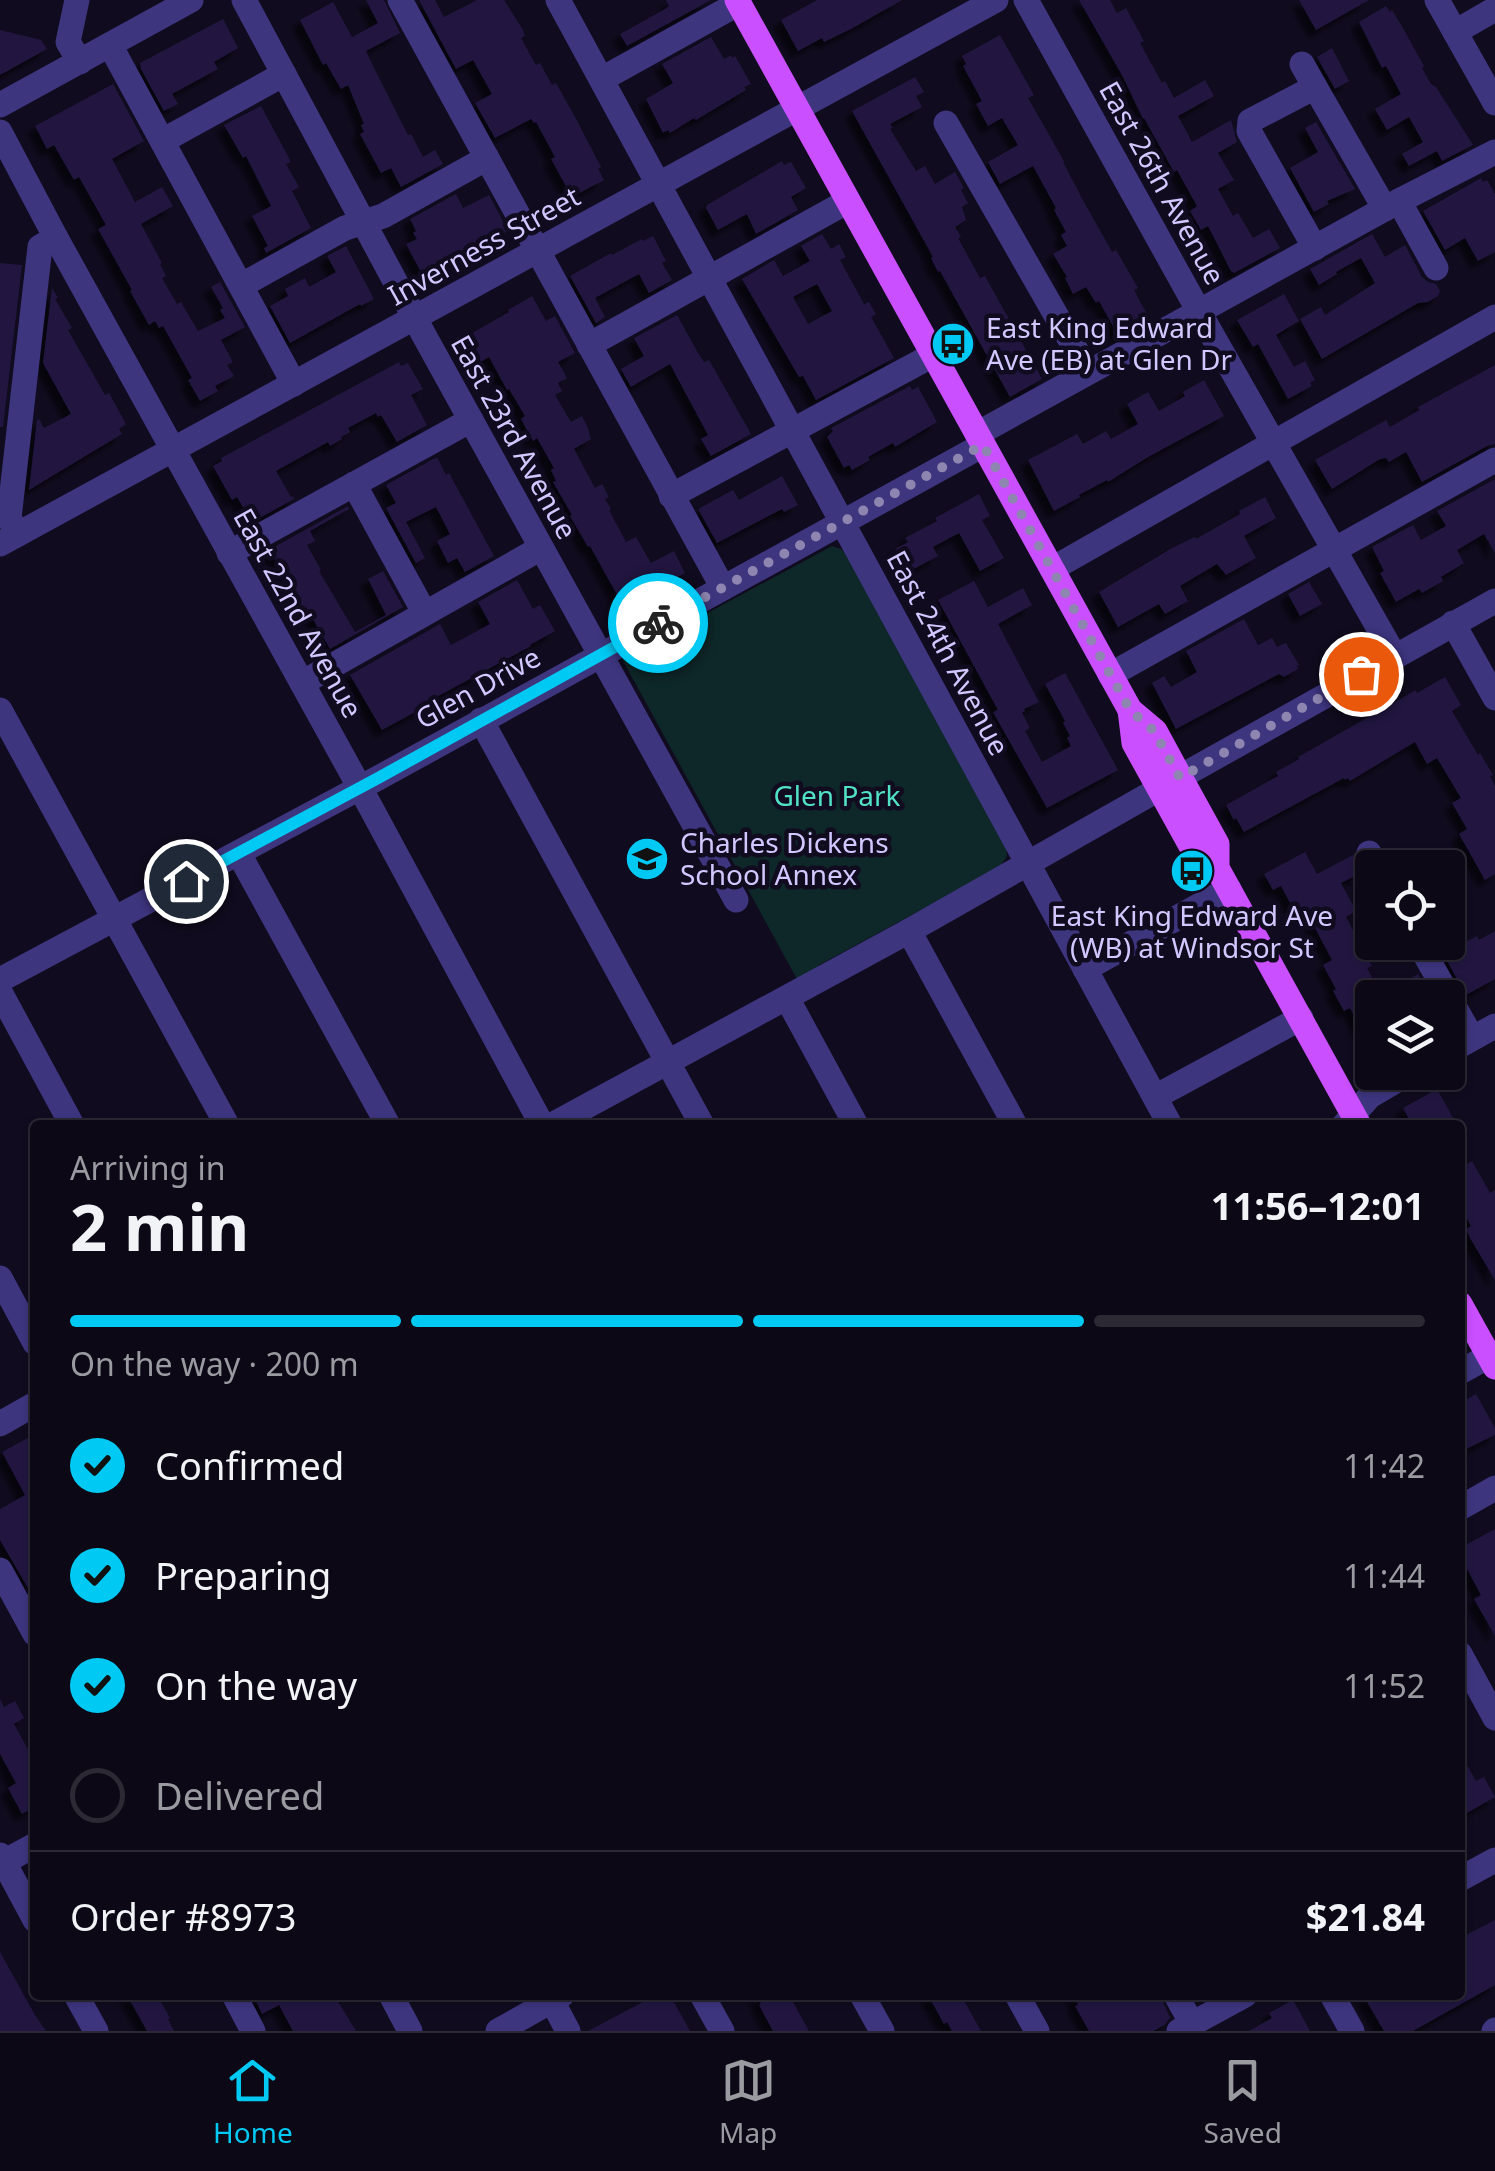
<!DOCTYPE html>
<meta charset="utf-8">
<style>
:root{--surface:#0c0816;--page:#15111f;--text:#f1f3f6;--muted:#9a9aa1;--line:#2c2935;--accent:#00c9f3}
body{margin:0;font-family:"Noto Sans",sans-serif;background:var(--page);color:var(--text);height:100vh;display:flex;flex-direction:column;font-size:38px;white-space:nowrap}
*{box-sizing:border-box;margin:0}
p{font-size:32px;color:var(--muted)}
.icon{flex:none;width:55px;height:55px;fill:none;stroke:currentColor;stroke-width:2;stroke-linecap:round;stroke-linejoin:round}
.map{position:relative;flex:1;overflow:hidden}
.side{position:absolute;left:30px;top:1120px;width:1435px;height:880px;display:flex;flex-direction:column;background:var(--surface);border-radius:10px;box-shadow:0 2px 8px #0004,0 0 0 2px var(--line)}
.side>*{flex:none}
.buttons{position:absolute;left:1355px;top:850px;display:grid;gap:20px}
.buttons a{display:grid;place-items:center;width:110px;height:110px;border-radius:10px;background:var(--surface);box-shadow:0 2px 8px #0004,0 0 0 2px var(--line);font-size:50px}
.pin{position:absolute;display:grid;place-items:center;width:85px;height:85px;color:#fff;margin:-42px;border:5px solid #fff;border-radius:50%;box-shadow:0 2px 10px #0007}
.courier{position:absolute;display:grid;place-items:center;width:100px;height:100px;margin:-50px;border:8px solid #00c9f3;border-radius:50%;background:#fff;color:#222;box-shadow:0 2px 12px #0007}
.headline em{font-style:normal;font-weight:700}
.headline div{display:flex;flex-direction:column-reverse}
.headline{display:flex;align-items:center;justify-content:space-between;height:170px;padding:0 40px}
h1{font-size:65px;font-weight:700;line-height:75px}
.bar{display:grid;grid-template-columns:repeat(4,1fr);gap:15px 10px;align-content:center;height:120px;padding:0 40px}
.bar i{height:12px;border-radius:8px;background:var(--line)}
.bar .current{background:var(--accent)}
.bar p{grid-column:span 4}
.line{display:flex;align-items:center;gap:25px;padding:0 40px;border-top:2px solid var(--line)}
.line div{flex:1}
ol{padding:0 40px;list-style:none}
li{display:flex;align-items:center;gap:30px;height:110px}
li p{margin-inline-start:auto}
li .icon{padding:10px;border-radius:50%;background:var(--accent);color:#111;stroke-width:4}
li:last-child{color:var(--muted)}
li i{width:55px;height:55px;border:5px solid var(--line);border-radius:50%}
.dock{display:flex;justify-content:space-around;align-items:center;height:140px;border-top:2px solid var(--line);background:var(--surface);font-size:28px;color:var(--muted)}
.dock a{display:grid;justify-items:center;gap:5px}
.dock .current{color:var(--accent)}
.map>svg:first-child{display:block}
</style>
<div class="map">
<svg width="1495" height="2031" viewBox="0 0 1495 2031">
<defs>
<filter id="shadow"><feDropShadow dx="-7" dy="7" stdDeviation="2.5" flood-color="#0009"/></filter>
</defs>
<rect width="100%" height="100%" fill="#100b1e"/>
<path fill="#0e2728" d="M832,546L841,549L845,553L1006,848L1007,856L1000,867L819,965L816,970L798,981L622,659Z"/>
<g fill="#22173f" fill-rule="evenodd" filter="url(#shadow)">
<path d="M366,0H384L400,33L366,51L375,70L408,135L411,134L423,157L435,150L443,164L401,187L391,168L381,173L360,134L364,132L361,125L364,124L348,85L341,89L326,63L323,65L300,20L333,2L352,37L378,23Z"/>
<path d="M419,0H435L444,17L477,0H504L523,30L525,36L521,38L536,65L540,63L552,85L556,83L575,117L601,167L598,169L604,180L572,197L551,159L555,157L536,122L534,123L531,119L495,138L475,103L492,94L473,60L456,69Z"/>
<path d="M666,0H711L627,46L620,34L665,9L669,6Z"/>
<path d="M817,0H902L851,29L824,42L822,38L798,51L781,20Z"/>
<path d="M1079,0H1110L1117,13L1126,8L1144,41L1140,43L1162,83L1165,81L1174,98L1205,80L1214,96L1178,116L1192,142L1231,120L1237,142L1218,153L1234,180L1218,189L1233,216L1238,213L1253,238L1269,229L1280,248L1234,273L1231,271L1208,226L1201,230L1190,211L1197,206L1177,170L1174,172L1144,118L1143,119L1123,77Z"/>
<path d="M1299,0H1369L1316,30Z"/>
<path d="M1386,6L1390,12L1392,10L1404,30L1424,66L1422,68L1431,84L1436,87L1473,145L1442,161L1437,151L1409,166L1402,154L1423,142L1409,117L1387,130L1375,109L1401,94L1386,66L1382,68L1359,22Z"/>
<path d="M223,19L238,48L214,62L218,69L172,94L178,104L164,111L141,69L140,63Z"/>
<path d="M0,30L41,40L47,49L0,75Z"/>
<path d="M1000,35L1034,95L1028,98L1064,161L1063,162L1084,202L1112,252L1116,250L1138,288L1134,290L1150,320L1119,337L1099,301L1096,303L1086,287L1073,294L1065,278L1067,277L1053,254L1067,246L1061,235L1066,232L1054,210L1056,208L1033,166L1000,184L988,162L1018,145L1002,118L988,126L976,104L982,101L963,66L966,64L962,56Z"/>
<path d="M711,37L724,59L731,55L732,58L735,56L751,84L744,87L746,90L696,120L694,118L670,133L668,130L663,133L646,99L673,83L662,64Z"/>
<path d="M1332,48L1349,81L1335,89L1317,57Z"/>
<path d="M915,77L924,92L916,96L922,107L890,124L893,128L890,129L916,171L925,166L935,184L955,172L964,188L961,190L968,203L962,207L966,220L955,227L961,237L958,238L980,278L985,276L1042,379L1010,397L940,271L938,272L931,258L933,257L852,111Z"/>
<path d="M113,84L144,141L112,159L135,202L162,187L173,206L141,224L162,263L160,264L166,276L162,278L177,304L181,302L198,331L225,318L220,310L223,308L211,287L220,282L245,327L221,340L233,362L227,365L234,376L215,386L218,391L200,401L188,380L192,378L163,326L159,328L155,321L149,325L130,291L132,290L98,229L106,225L79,177L74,180L54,145L47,149L35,126Z"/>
<path d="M261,106L291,162L286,164L299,187L292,191L311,228L266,253L264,248L268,246L252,216L271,206L246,156L243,158L224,125Z"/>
<path d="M1316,122L1355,189L1327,201L1329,204L1314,212L1290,168L1318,152L1305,128Z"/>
<path d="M782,161L784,165L791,162L806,188L791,197L798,210L756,234L747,214L718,230L706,208L707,205Z"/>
<path d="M1481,178L1483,182L1487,180L1495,194V252L1478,261L1465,238L1445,250L1423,211Z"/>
<path d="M456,194L463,208L489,195L508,231L422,274L406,244L417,239L413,233L416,231L410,219Z"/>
<path d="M822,234L831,249L839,244L846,257L840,260L864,304L869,302L876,314L871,317L894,358L816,400L803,376L799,377L742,279L774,260L783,276L810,261L801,246ZM817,284L832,311L808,324L793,297Z"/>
<path d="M1372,234L1385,257L1405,245L1422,277L1428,282L1436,284L1440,291L1438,296L1428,302L1418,303L1322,359L1300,319L1321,307L1325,315L1375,283L1361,258L1336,272L1337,274L1319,285L1310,269Z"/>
<path d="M653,236L666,261L662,263L672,280L649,293L639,274L595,298L605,317L596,323L570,276L611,253L612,255L642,239L643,241Z"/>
<path d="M346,246L374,299L361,306L360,304L290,343L270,306L288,296L285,289L305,278L309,287L336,272L327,256Z"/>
<path d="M0,263L22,265L3,427H0Z"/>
<path d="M52,288L58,298L55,299L72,328L68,330L105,395L109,393L126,424L119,429L122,434L29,490L37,420L39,419L44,428L71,414L43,363Z"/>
<path d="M1284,294L1299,321L1276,335L1294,367L1305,361L1315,380L1310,383L1312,386L1288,399L1258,344L1253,347L1237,320Z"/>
<path d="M532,296L546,321L555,316L575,353L558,362L567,378L558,383L562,391L555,395L571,422L582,416L587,426L591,439L574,449L595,488L602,484L609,497L605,499L611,509L609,510L626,542L636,537L651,563L674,551L685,573L645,594L648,599L626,611L590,546L588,547L570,516L572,515L553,482L556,481L551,470L554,468L537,438L533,441L521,419L525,416L509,389L507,390L489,357L474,366L460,340L509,312L508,310Z"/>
<path d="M677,315L698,353L704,362L709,360L751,434L711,456L701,439L708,435L670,364L631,387L621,369L644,356L634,338Z"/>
<path d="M399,362L401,366L408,363L423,389L411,395L427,425L397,442L381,415L378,417L376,413L348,428L350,432L341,437L342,439L330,446L328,442L276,471L291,497L293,496L294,499L252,522L237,497L232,500L213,466L222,461L221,458Z"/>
<path d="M1495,365V444L1487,446L1422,482L1406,452L1389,462L1386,458L1380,459L1332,489L1315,460L1386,420L1390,427L1419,410L1418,407Z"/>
<path d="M1204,380L1224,416L1148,457L1108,482L1107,480L1079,495L1080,497L1054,511L1028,460L1077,434L1083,444L1106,431L1111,439L1138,424L1127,404L1148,392L1159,411L1185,396L1183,392Z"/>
<path d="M910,386L912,390L918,387L937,422L895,447L893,443L868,457L870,460L852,470L849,465L844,468L827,437L833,431L831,428Z"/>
<path d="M437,457L446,475L449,473L494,556L465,572L457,558L448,563L437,541L450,534L436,507L406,522L425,558L416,563L386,508L396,503L386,485Z"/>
<path d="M782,476L798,505L784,512L782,509L717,543L698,509L733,490L739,500Z"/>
<path d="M1495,479V553L1484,534L1457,550L1464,563L1441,577L1443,581L1422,593L1419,589L1396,602L1380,573L1384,571L1372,547L1413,525L1421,540L1446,526L1437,511Z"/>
<path d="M979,494L990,516L982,520L1004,558L980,571L959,533L933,547L938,556L908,572L895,549L908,542L905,538L937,521L935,518Z"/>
<path d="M1265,497L1276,518L1244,536L1256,558L1226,575L1217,564L1180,586L1188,601L1165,614L1159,604L1118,627L1099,592L1172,548L1195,537L1196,539L1240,514L1239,511Z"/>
<path d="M348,506L349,509L310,531L315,541L307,545L321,570L319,571L355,632L386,615L368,579L383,571L403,607L330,649L306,607L301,610L278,563L267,551Z"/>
<path d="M517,580L533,609L540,605L555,631L530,645L531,646L429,701L430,704L382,730L350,675L440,624L451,645L490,624L478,602Z"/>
<path d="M974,581L988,607L1023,588L1032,605L998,624L1039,702L1024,709L1025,711L1022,713L1030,728L1025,731L1042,762L1071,746L1067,738L1070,736L1063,723L1065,721L1045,684L1065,673L1118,770L1047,808L993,712L998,710L938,600Z"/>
<path d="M1309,582L1322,604L1300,616L1288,594Z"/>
<path d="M1244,619L1258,645L1272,638L1277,647L1286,643L1299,665L1297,666L1298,669L1284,677L1279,674L1176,729L1152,683L1164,676L1171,687L1197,672L1186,651Z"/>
<path d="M1445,677L1461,705L1452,711L1478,755L1480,753L1493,775L1490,776L1495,786V874L1485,880L1459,834L1467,829L1452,803L1461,798L1437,758L1427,764L1415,742L1350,781L1348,778L1345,780L1344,778L1244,832L1236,818L1234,820L1226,805L1278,776L1276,772L1299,759L1298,757L1416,690L1417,693Z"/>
<path d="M1305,852L1317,874L1353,855L1361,873L1341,883L1356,911L1346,917L1372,966L1367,968L1381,995L1418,974L1431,998H1372V1050L1350,1008L1344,1011L1333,991L1336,989L1323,965L1332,960L1305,909L1296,914L1281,886L1273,890L1264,874Z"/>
<path d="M1448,915L1463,943L1477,936L1479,940L1495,931V979L1466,995L1447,961Z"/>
<path d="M1437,1089L1457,1125H1412L1403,1108Z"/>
<path d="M1472,1161L1490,1193L1495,1190V1280L1470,1238L1466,1229L1471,1226L1460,1206V1168Z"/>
<path d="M1476,1394L1495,1428V1435L1460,1452V1403Z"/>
<path d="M35,1434V1600L0,1540V1509L25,1495L2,1452Z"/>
<path d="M1495,1529V1636L1474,1599L1481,1595L1460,1556V1548Z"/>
<path d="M0,1699L4,1707L15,1701L24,1718L14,1724L35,1762V1807L22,1814L8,1788L16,1783L0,1754Z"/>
<path d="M1460,1753L1476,1781L1484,1777L1495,1797L1460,1817Z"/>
<path d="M1495,1920V1985L1413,2031H1384L1363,1995H1460V1938Z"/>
<path d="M0,1952L35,2015L46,2031H0Z"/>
<path d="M127,1995H157L170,2018L168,2019L174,2031H147Z"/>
<path d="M253,1995H334L356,2031H293L279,2005L262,2014Z"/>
<path d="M656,1995H670L690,2031H588Z"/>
<path d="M756,1995H789L809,2031H773L759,2005L761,2004Z"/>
<path d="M928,1995H961L981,2031H952L947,2022L944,2024Z"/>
<path d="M1073,1995H1160L1170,2018L1164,2025L1154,2031H1089L1075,2006L1078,2005Z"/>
<path d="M1293,2000L1310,2031H1249L1272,2018L1269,2013Z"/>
</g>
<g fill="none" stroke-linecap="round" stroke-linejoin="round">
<g stroke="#3d357e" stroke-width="25">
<path d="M77,0L68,42L80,62"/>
<path d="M244,0L425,337L736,900"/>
<path d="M400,0L723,588"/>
<path d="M558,0L1170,1125"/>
<path d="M1026,0L1207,326L1394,655"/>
<path d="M1437,0L1495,103"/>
<path d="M1455,32L1495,9"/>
<path d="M110,45L294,384"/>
<path d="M1302,64L1315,87"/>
<path d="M602,79L739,3"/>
<path d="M0,105L191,0"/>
<path d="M946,123L1088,371"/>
<path d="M0,132L56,238L370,806L542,1125"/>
<path d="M164,140L284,74"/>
<path d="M1399,201L1436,268"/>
<path d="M1315,248L1249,131L1250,121L1315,87L1385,209"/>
<path d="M242,285L345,228L383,216L487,158"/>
<path d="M589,345L848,201"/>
<path d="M977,434L1399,201L1495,152"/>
<path d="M354,484L424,612"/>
<path d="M671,496L933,355"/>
<path d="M18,534L9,518L40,247L56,238"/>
<path d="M0,544L996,0"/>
<path d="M229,553L471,420"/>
<path d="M1052,569L1495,317"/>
<path d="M1453,623L1495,698"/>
<path d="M1110,675L1495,460"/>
<path d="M302,683L541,548"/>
<path d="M0,710L227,1125"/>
<path d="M481,720L702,1125"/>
<path d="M1180,777L1495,601"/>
<path d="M1369,853L1377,868"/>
<path d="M239,854L388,1125"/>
<path d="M909,931L1015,1125"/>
<path d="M1418,942L1472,1038"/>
<path d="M1085,969L1229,889"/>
<path d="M0,980L380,777L983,445"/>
<path d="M0,992L72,1125"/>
<path d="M787,998L856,1125"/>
<path d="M1448,1052L1495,1026"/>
<path d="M1155,1097L1301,1018"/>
<path d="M552,1125L909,931L1159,789"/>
<path d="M1344,1125L1370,1096L1411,1072"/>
<path d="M0,1278L35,1343"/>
<path d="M1460,1372L1489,1356"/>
<path d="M0,1424L35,1404"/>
<path d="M1460,1508L1495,1488"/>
<path d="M0,1570L35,1634"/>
<path d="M1460,1654L1495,1718"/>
<path d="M0,1855L35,1920"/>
<path d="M0,1864L35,1845"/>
<path d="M1460,1879L1495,1860"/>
<path d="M76,1995L96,2031"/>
<path d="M234,1995L253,2031"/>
<path d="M391,1995L410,2031"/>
<path d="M549,1995L568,2031"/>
<path d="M702,1995L722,2031"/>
<path d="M862,1995L882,2031"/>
<path d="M1017,1995L1037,2031"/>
<path d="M1176,1995L1192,2024"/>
<path d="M1332,1995L1352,2031"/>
<path d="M498,2031L562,1995"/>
<path d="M1179,2031L1245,1995"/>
<path d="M1494,2031L1495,2030"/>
</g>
<g stroke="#ca4fff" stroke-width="25">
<path d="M737,0L1130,710L1155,731L1180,777L1217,844V868L1359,1125"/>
<path d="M1130,710L1134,743L1196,855L1217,868"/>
<path d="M1460,1304L1495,1367"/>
</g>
</g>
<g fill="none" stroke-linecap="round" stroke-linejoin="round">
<path stroke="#8e86b0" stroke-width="10" stroke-dasharray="0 18" d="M658,623L983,445L1130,710L1154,731L1180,778L1361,674"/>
<path stroke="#00c9f3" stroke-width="12" d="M186,881L380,777L658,623"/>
</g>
<defs>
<g id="bus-disc" transform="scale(2.25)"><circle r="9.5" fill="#00c9f3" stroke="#100b1e"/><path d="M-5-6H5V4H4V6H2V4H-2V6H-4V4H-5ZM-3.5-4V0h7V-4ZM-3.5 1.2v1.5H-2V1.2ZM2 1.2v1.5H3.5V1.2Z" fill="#111"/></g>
<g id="school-disc" transform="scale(2.25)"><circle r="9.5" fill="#00c9f3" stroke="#100b1e"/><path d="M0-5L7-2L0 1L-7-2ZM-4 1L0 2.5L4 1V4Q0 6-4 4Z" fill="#111"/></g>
</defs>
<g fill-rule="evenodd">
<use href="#bus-disc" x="953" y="344"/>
<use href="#school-disc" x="647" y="859"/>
<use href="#bus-disc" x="1192" y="871"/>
</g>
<g text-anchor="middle" stroke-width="9" stroke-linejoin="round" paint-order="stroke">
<g font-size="28" fill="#d2c8ff" stroke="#100b1e">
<text transform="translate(1162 183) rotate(61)" y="10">East 26th Avenue</text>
<text transform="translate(484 246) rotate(-29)" y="10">Inverness Street</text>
<text transform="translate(514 437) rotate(61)" y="10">East 23rd Avenue</text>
<text transform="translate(298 613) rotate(61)" y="10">East 22nd Avenue</text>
<text transform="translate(948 653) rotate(62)" y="10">East 24th Avenue</text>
<text transform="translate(478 688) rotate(-29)" y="10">Glen Drive</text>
</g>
<g font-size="28" fill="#d2c8ff" stroke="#100b1e" text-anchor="start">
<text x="986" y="338">East King Edward<tspan x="986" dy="32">Ave (EB) at Glen Dr</tspan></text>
<text x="680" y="853">Charles Dickens<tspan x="680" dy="32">School Annex</tspan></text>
<text x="1192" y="926" text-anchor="middle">East King Edward Ave<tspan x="1192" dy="32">(WB) at Windsor St</tspan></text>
</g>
<g font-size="28" fill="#51e1c7" stroke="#100b1e">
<text x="837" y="806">Glen Park</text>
</g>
</g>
</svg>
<div class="buttons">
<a><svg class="icon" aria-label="locate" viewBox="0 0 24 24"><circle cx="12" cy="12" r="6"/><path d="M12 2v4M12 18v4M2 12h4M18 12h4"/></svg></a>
<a><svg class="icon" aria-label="layers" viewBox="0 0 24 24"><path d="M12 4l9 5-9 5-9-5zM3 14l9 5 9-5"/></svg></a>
</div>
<div class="pin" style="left:1361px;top:674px;background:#ea580c"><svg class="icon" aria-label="bag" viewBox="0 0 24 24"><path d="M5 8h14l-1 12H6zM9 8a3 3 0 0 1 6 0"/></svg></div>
<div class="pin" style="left:186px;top:881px;background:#1f2937"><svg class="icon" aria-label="home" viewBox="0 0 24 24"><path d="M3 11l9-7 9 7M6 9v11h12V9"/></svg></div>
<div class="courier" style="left:658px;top:623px"><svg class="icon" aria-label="bike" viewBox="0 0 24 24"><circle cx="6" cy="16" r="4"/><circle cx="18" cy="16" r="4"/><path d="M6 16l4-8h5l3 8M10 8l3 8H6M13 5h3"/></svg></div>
<section class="side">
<div class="headline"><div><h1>2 min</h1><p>Arriving in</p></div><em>11:56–12:01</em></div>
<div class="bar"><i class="current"></i><i class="current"></i><i class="current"></i><i></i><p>On the way · 200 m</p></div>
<ol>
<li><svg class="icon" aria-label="check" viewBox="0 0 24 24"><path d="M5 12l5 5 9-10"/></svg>Confirmed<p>11:42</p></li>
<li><svg class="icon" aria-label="check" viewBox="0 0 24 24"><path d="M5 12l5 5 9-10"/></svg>Preparing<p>11:44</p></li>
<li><svg class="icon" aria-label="check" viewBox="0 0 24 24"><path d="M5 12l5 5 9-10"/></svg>On the way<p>11:52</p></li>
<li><i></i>Delivered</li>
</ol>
<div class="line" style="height:130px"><div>Order #8973</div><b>$21.84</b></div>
</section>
</div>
<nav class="dock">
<a class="current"><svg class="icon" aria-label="home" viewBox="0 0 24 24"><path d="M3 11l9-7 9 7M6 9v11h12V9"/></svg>Home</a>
<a><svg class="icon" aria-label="map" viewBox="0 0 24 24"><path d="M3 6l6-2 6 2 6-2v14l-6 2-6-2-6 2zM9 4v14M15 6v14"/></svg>Map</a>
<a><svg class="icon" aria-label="saved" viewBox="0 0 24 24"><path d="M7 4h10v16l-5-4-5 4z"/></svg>Saved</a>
</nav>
